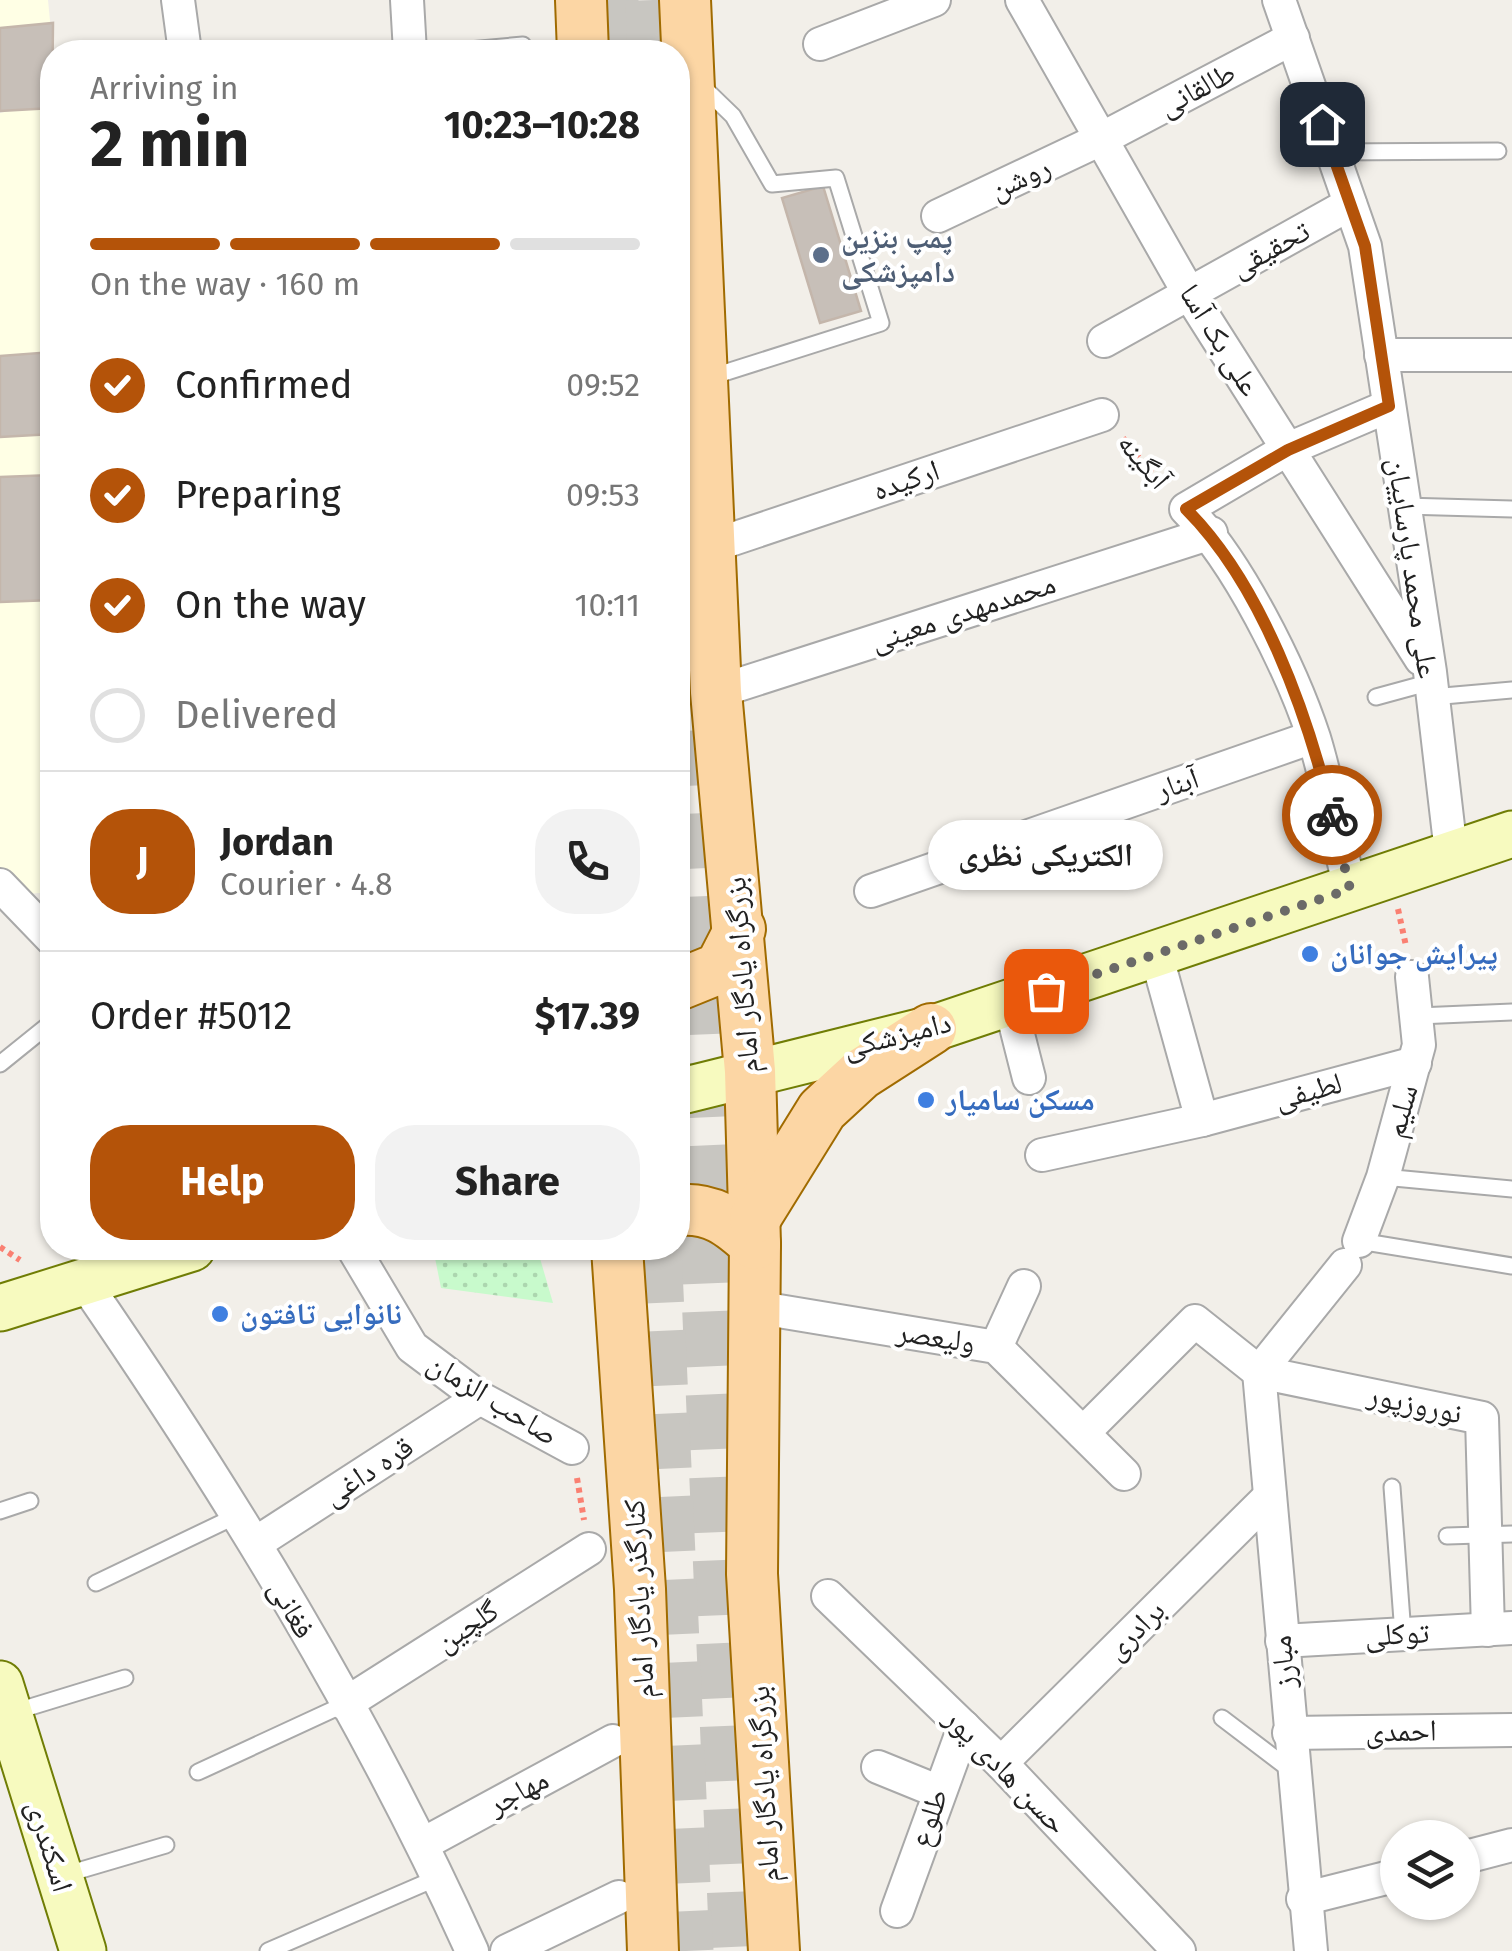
<!DOCTYPE html>
<meta charset="utf-8">
<style>
:root{--surface:#fff;--page:#f2f2f2;--text:#222;--muted:#767676;--line:#e0e0e0;--accent:#b45309}
body{margin:0;font-family:"Fira Sans","Noto Naskh Arabic",sans-serif;background:var(--page);color:var(--text);height:100vh;display:flex;flex-direction:column;font-size:38px;white-space:nowrap}
*{box-sizing:border-box;margin:0}
p{font-size:32px;color:var(--muted)}
.icon{flex:none;width:55px;height:55px;fill:none;stroke:currentColor;stroke-width:2;stroke-linecap:round;stroke-linejoin:round}
.map{position:relative;flex:1;overflow:hidden}
.panel{position:absolute;left:40px;top:40px;width:650px;height:1220px;display:flex;flex-direction:column;background:var(--surface);border-radius:40px;box-shadow:0 2px 8px #0004}
.panel>*{flex:none}
.fabs{position:absolute;left:1380px;top:1820px;display:grid;gap:20px}
.fabs a{display:grid;place-items:center;width:100px;height:100px;border-radius:50%;background:var(--surface);box-shadow:0 2px 8px #0004;font-size:50px}
.pin{position:absolute;display:grid;place-items:center;width:85px;height:85px;color:#fff;margin:-42px;border-radius:20px;box-shadow:0 5px 15px #0006}
.courier{position:absolute;display:grid;place-items:center;width:100px;height:100px;margin:-50px;border:8px solid #b45309;border-radius:50%;background:#fff;color:#222;box-shadow:0 2px 12px #0007}
.bubble{position:absolute;height:70px;border-radius:35px;background:var(--surface);box-shadow:0 2px 8px #0004;font-size:32px;font-weight:700;line-height:70px;text-align:center}
.headline em{font-style:normal;font-weight:700}
.headline div{display:flex;flex-direction:column-reverse}
.headline{display:flex;align-items:center;justify-content:space-between;height:170px;padding:0 50px}
h1{font-size:65px;font-weight:700;line-height:75px}
.bar{display:grid;grid-template-columns:repeat(4,1fr);gap:15px 10px;align-content:center;height:120px;padding:0 50px}
.bar i{height:12px;border-radius:8px;background:var(--line)}
.bar .selected{background:var(--accent)}
.bar p{grid-column:span 4}
.line{display:flex;align-items:center;gap:25px;padding:0 50px;border-top:2px solid var(--line)}
.line div{flex:1}
.round{display:grid;place-items:center;flex:none;width:105px;height:105px;border-radius:40px;background:var(--page)}
ol{padding:0 50px;list-style:none}
li{display:flex;align-items:center;gap:30px;height:110px}
li p{margin-inline-start:auto}
li .icon{padding:10px;border-radius:50%;background:var(--accent);color:#fff;stroke-width:4}
li:last-child{color:var(--muted)}
li i{width:55px;height:55px;border:5px solid var(--line);border-radius:50%}
.button{display:flex;gap:20px;margin-top:auto;padding:20px 50px}
.button a{flex:1;height:115px;border-radius:40px;background:var(--accent);color:#fff;font-size:40px;font-weight:700;line-height:115px;text-align:center}
.button a+a{background:var(--page);color:var(--text)}
.map>svg:first-child{display:block}
</style>
<div class="map">
<svg width="1512" height="1951" viewBox="0 0 1512 1951">
<defs>
<pattern id="park-dots" width="8" height="8" patternUnits="userSpaceOnUse" patternTransform="scale(2.5)"><rect width="8" height="8" fill="#c8facc"/><path d="M2 2h.1M6 6h.1" fill="none" stroke="#acd6af" stroke-width="1.8" stroke-linecap="round"/></pattern>
</defs>
<rect width="100%" height="100%" fill="#f2efe9"/>
<path fill="#ffffe5" d="M0,0H48L53,52L52,892L27,894L0,867V113L9,111H0Z"/>
<path fill="url(#park-dots)" d="M433,1248H537L553,1303L441,1288Z"/>
<g fill="#c7bfb8" stroke="#c4b6ab" stroke-width="2.5">
<path d="M53,23L52,108L0,111V28Z"/>
<path d="M823,186L861,311L820,323L782,198Z"/>
<path d="M52,352V434L0,437V356Z"/>
<path d="M52,475V600L0,602V477Z"/>
</g>
<g fill="none" stroke-linecap="round" stroke-linejoin="round">
<g stroke="#c8c6c1" stroke-width="55" stroke-dasharray="55 28" stroke-linecap="butt">
<path d="M611,0L612,52"/>
<path d="M653,0L655,52"/>
<path d="M678,565L737,1951"/>
<path d="M654,1248L686,1951"/>
</g>
<g stroke="#a9a9a9" stroke-width="19">
<g id="lane">
<path d="M447,52L523,45"/>
<path d="M701,85L733,116L772,184L836,178L881,323L711,377"/>
<path d="M1332,152L1498,151"/>
<path d="M1404,506L1512,509"/>
<path d="M1376,697L1431,682"/>
<path d="M1432,697L1512,690"/>
<path d="M1418,1016L1512,1012"/>
<path d="M0,1064L52,1022"/>
<path d="M1383,1177L1512,1189"/>
<path d="M1359,1241L1512,1266"/>
<path d="M1392,1487L1403,1634"/>
<path d="M0,1511L30,1501"/>
<path d="M1447,1536L1512,1534"/>
<path d="M96,1583L238,1515"/>
<path d="M14,1712L125,1678"/>
<path d="M1222,1718L1293,1772"/>
<path d="M198,1772L345,1704"/>
<path d="M64,1875L166,1845"/>
<path d="M268,1951L439,1877"/>
</g>
</g>
<g stroke="#a9a9a9" stroke-width="36">
<g id="street">
<path d="M178,0L185,52"/>
<path d="M407,0L410,52"/>
<path d="M1022,0L1190,295L1421,659"/>
<path d="M1279,0L1365,246L1430,672L1451,852"/>
<path d="M820,44L934,0"/>
<path d="M938,216L1101,139L1293,38"/>
<path d="M1104,341L1350,204"/>
<path d="M1381,355H1512"/>
<path d="M709,547L1102,415"/>
<path d="M716,692L1211,533"/>
<path d="M0,885L52,939"/>
<path d="M1350,889C1338,839 1329,787 1314,738C1291,668 1237,560 1186,509L1288,449L1389,406"/>
<path d="M871,891L1313,737"/>
<path d="M1156,954L1202,1120"/>
<path d="M1010,1003L1029,1078"/>
<path d="M1042,1155L1202,1120L1415,1063"/>
<path d="M1359,1241L1383,1177L1419,1045L1412,977"/>
<path d="M353,1248L412,1347L480,1398L572,1448"/>
<path d="M84,1282C230,1494 366,1716 472,1951"/>
<path d="M754,1307L996,1347L1124,1474"/>
<path d="M996,1347L1024,1286"/>
<path d="M1259,1372L1311,1951"/>
<path d="M1259,1372L1345,1265"/>
<path d="M1083,1433L1195,1321L1259,1372L1482,1418L1488,1630"/>
<path d="M256,1543L480,1398"/>
<path d="M828,1596L1001,1763L1179,1951"/>
<path d="M1282,1641L1512,1628"/>
<path d="M345,1704L589,1549"/>
<path d="M1289,1733L1512,1730"/>
<path d="M1001,1763L1270,1496"/>
<path d="M878,1767L937,1791"/>
<path d="M423,1844L613,1741"/>
<path d="M1462,1858L1512,1845"/>
<path d="M1303,1899L1398,1875"/>
<path d="M897,1911L964,1727"/>
<path d="M507,1951L619,1897"/>
</g>
</g>
<g stroke="#707d05" stroke-width="49">
<g id="secondary">
<path d="M678,1092L931,1029L1512,834"/>
<path d="M0,1308L192,1248"/>
<path d="M0,1684L83,1951"/>
</g>
</g>
<g stroke="#a06b00" stroke-width="54">
<g id="primary">
<path d="M581,0L583,52"/>
<path d="M685,0L716,692L750,1071L755,1244L752,1574L774,1951"/>
<path d="M678,985L720,968L740,929"/>
<path d="M678,1210C712,1207 731,1222 755,1244"/>
<path d="M755,1218L822,1110L861,1074L931,1029"/>
<path d="M617,1248L640,1589L653,1951"/>
</g>
</g>
<g stroke="#fa8072" stroke-width="6" stroke-dasharray="5 5" stroke-linecap="butt">
<path d="M1123,438L1162,486"/>
<path d="M1398,909L1406,946"/>
<path d="M0,1247L20,1260"/>
<path d="M577,1478L584,1520"/>
</g>
<use href="#lane" stroke="#fff" stroke-width="15"/>
<use href="#street" stroke="#fff" stroke-width="32"/>
<use href="#secondary" stroke="#f7fabf" stroke-width="45"/>
<use href="#primary" stroke="#fcd6a4" stroke-width="50"/>
</g>
<g fill="none" stroke-linecap="round" stroke-linejoin="round">
<path stroke="#6b6a68" stroke-width="10" stroke-dasharray="0 18" d="M1046,991L1350,889L1332,815"/>
<path stroke="#b45309" stroke-width="12" d="M1322,124L1365,246L1389,406L1288,450L1186,509C1262,585 1307,713 1332,815"/>
</g>
<circle fill="#5c6f8a" stroke="#fff" stroke-width="4" cx="821" cy="255" r="10"/>
<g fill="#3f7fe0" stroke="#fff" stroke-width="4">
<circle cx="1310" cy="954" r="10"/>
<circle cx="926" cy="1100" r="10"/>
<circle cx="220" cy="1314" r="10"/>
</g>
<g text-anchor="middle" stroke-width="8" stroke-linejoin="round" paint-order="stroke">
<g font-size="30" fill="#222" stroke="#fff">
<text transform="translate(1197 89) rotate(-28)" y="10">طالقانی</text>
<text transform="translate(1020 178) rotate(-25)" y="10">روشن</text>
<text transform="translate(1270 249) rotate(-29)" y="10">تحقیقی</text>
<text transform="translate(1220 340) rotate(58)" y="10">علی بک آسا</text>
<text transform="translate(1144 461) rotate(50)" y="10">آبگینه</text>
<text transform="translate(906 480) rotate(-19)" y="10">ارکیده</text>
<text transform="translate(1413 568) rotate(82)" y="10">علی محمد پارساییان</text>
<text transform="translate(963 612) rotate(-18)" y="10">محمدمهدی معینی</text>
<text transform="translate(1177 784) rotate(-19)" y="10">آبنار</text>
<text transform="translate(742 975) rotate(-94)" y="10">بزرگراه یادگار امام</text>
<text transform="translate(897 1035) rotate(-14)" y="10">دامپزشکی</text>
<text transform="translate(1308 1091) rotate(-15)" y="10">لطیفی</text>
<text transform="translate(1401 1111) rotate(-74)" y="10">سلیم</text>
<text transform="translate(936 1337) rotate(9)" y="10">ولیعصر</text>
<text transform="translate(493 1399) rotate(32)" y="10">صاحب الزمان</text>
<text transform="translate(1415 1404) rotate(12)" y="10">نوروزپور</text>
<text transform="translate(368 1471) rotate(-33)" y="10">قره داغی</text>
<text transform="translate(639 1599) rotate(-93)" y="10">کنارگذر یادگار امام</text>
<text transform="translate(292 1609) rotate(61)" y="10">فغانی</text>
<text transform="translate(467 1626) rotate(-33)" y="10">گلچین</text>
<text transform="translate(1135 1630) rotate(-45)" y="10">برادری</text>
<text transform="translate(1397 1634) rotate(-3)" y="10">توکلی</text>
<text transform="translate(1283 1662) rotate(-95)" y="10">مبارز</text>
<text transform="translate(1401 1731) rotate(-1)" y="10">احمدی</text>
<text transform="translate(1006 1771) rotate(46)" y="10">حسن هادی پور</text>
<text transform="translate(764 1784) rotate(-93)" y="10">بزرگراه یادگار امام</text>
<text transform="translate(518 1792) rotate(-28)" y="10">مهاجر</text>
<text transform="translate(929 1818) rotate(-71)" y="10">طلوع</text>
<text transform="translate(50 1846) rotate(73)" y="10">اسکندری</text>
</g>
<g font-size="30" font-weight="bold" fill="#4e5e75" stroke="#fff" text-anchor="start">
<text x="841" y="248">پمپ بنزین<tspan x="841" dy="34">دامپزشکی</tspan></text>
</g>
<g font-size="30" font-weight="bold" fill="#366cbe" stroke="#fff" text-anchor="start">
<text x="1330" y="964">پیرایش جوانان</text>
<text x="946" y="1110">مسکن سامیار</text>
<text x="240" y="1324">نانوایی تافتون</text>
</g>
</g>
</svg>
<div class="fabs">
<a><svg class="icon" aria-label="layers" viewBox="0 0 24 24"><path d="M12 4l9 5-9 5-9-5zM3 14l9 5 9-5"/></svg></a>
</div>
<div class="pin" style="left:1046px;top:991px;background:#ea580c"><svg class="icon" aria-label="bag" viewBox="0 0 24 24"><path d="M5 8h14l-1 12H6zM9 8a3 3 0 0 1 6 0"/></svg></div>
<div class="pin" style="left:1322px;top:124px;background:#1f2937"><svg class="icon" aria-label="home" viewBox="0 0 24 24"><path d="M3 11l9-7 9 7M6 9v11h12V9"/></svg></div>
<div class="courier" style="left:1332px;top:815px"><svg class="icon" aria-label="bike" viewBox="0 0 24 24"><circle cx="6" cy="16" r="4"/><circle cx="18" cy="16" r="4"/><path d="M6 16l4-8h5l3 8M10 8l3 8H6M13 5h3"/></svg></div>
<div class="bubble" style="left:928px;top:820px;width:235px">الکتریکی نظری</div>
<section class="panel">
<div class="headline"><div><h1>2 min</h1><p>Arriving in</p></div><em>10:23–10:28</em></div>
<div class="bar"><i class="selected"></i><i class="selected"></i><i class="selected"></i><i></i><p>On the way · 160 m</p></div>
<ol>
<li><svg class="icon" aria-label="check" viewBox="0 0 24 24"><path d="M5 12l5 5 9-10"/></svg>Confirmed<p>09:52</p></li>
<li><svg class="icon" aria-label="check" viewBox="0 0 24 24"><path d="M5 12l5 5 9-10"/></svg>Preparing<p>09:53</p></li>
<li><svg class="icon" aria-label="check" viewBox="0 0 24 24"><path d="M5 12l5 5 9-10"/></svg>On the way<p>10:11</p></li>
<li><i></i>Delivered</li>
</ol>
<div class="line" style="height:180px"><b class="round" style="background:var(--accent);color:#fff">J</b><div><b>Jordan</b><p>Courier · 4.8</p></div><a class="round"><svg class="icon" aria-label="phone" viewBox="0 0 24 24"><path d="M5 4h4l2 5-3 2q2 4 5 5l2-3 5 2v4C11 20 4 13 5 4z"/></svg></a></div>
<div class="line" style="height:130px"><div>Order #5012</div><b>$17.39</b></div>
<div class="button"><a>Help</a><a>Share</a></div>
</section>
</div>
